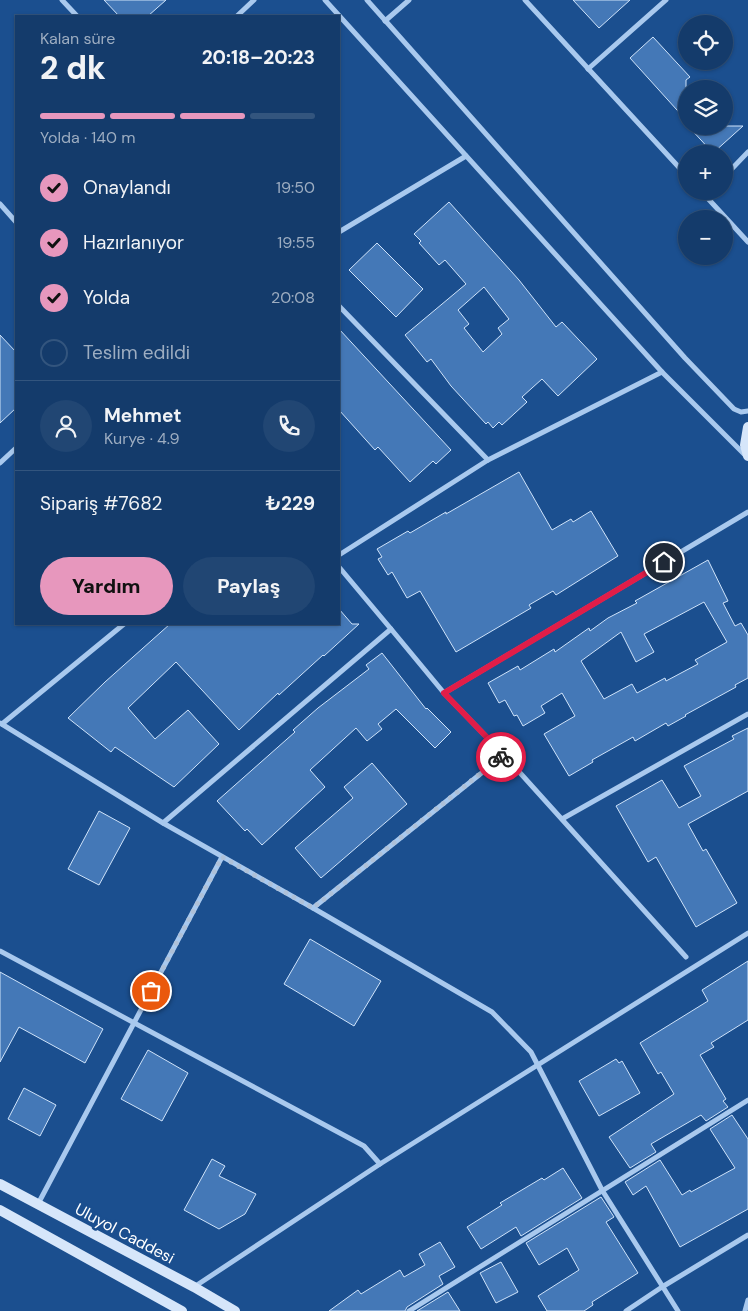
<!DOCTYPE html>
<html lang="tr">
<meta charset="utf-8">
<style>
:root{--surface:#143b6b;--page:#214673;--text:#f1f3f6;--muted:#9dadc1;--line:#33557e;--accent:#e797bd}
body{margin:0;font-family:"DM Sans",sans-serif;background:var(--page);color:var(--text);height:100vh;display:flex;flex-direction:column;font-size:19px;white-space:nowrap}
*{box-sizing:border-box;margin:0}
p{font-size:16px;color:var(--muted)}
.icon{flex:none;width:28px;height:28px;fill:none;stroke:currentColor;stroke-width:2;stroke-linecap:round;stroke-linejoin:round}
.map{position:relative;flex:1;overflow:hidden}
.details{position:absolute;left:15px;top:15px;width:325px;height:610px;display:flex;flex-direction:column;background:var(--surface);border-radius:0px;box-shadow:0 1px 4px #0004,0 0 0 1px var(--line)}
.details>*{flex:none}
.tools{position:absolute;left:678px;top:15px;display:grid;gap:10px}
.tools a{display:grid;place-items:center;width:55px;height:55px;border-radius:50%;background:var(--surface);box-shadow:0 1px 4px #0004,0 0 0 1px var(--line);font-size:25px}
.pin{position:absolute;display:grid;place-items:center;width:42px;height:42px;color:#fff;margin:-21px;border:2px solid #fff;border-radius:50%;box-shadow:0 1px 5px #0007}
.courier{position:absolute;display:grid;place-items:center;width:50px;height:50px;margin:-25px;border:4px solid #e11d48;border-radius:50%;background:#fff;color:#222;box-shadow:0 1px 6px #0007}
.overview em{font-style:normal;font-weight:800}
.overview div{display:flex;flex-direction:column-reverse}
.overview{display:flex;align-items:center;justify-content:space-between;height:85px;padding:0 25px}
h1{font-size:32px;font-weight:800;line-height:38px}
.bar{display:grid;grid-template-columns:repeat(4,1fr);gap:8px 5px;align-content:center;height:60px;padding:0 25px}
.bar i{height:6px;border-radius:4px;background:var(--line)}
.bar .current{background:var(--accent)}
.bar p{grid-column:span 4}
.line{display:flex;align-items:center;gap:12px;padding:0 25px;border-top:1px solid var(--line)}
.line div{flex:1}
.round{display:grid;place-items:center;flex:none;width:52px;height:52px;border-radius:26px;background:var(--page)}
ol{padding:0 25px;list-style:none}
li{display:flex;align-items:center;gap:15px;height:55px}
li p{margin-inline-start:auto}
li .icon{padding:5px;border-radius:50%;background:var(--accent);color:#111;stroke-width:4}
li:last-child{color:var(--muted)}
li i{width:28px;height:28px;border:2px solid var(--line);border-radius:50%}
.action{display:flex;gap:10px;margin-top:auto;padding:10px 25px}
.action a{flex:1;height:58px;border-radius:30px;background:var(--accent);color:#111;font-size:20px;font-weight:800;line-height:58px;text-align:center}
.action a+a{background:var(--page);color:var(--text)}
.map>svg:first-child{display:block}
</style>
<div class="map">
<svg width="748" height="1311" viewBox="0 0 748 1311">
<rect width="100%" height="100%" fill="#1b4f8f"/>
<g fill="#4478b7" stroke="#cfe3fa" fill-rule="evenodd">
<path d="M104,0H166L148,16H119Z"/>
<path d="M573,0H630L599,28Z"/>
<path d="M653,37L690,77L686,80V120L630,58Z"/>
<path d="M688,126H743L713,153Z"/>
<path d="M449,202L519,280L556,327L562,322L597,359L558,396L542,379L522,397L527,402L502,425L499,422L493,428L488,422L486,424L451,386L431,359L427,362L405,335L466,284L445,260L439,265L419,243L421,241L414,234ZM484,287L509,319L498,328L502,334L483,352L464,328L469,324L458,310Z"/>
<path d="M377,243L423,289L396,317L349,270Z"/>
<path d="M339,329L451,450L436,464L433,461L410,482L378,447L375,450L339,410Z"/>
<path d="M0,335L16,352V408L0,423Z"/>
<path d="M519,472L552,530L571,519L573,522L591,511L618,556L556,595L553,591L529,605L531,608L456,652L420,591L407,598L392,572L388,575L378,559L382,557L377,549L408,531L410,533L446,512V514Z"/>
<path d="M708,560L728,601L723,603L735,626L741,623L748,635V678L735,685L736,687L685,715L686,716L668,726L666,723L635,741L633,737L592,760L593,762L569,776L544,734L575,716L562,693L541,706L545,713L523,726L517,715L514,716L505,700L499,703L488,683L518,666L520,670L554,649L555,652L589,628L590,631L608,618L637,603L635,601ZM704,602L727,642L695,660L698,664L666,681L665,678L637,693L632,684L604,699L581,661L621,632L636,662L654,652L644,634Z"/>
<path d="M339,609L352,624H359L324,656L323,655L279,695L278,693L239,730L176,662L128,708L155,739L188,710L219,744L174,787L115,747L111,752L68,718L105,682L170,624H339Z"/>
<path d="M382,653L426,709L427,708L451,732L435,748L396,709L378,724L382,729L367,741L356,728L310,770L325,787L262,845L247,829L245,831L217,801L295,732L293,730L318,708L369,669L366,665Z"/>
<path d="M748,728V791L688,824L703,851L706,849L737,903L696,927L656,857L648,862L616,806L662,780L679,808L701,796L684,766L734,739L732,736Z"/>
<path d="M372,763L407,804L321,878L295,848L353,798L344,787Z"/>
<path d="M99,811L130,828L99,885L68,869Z"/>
<path d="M310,939L381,981L354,1026L284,984Z"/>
<path d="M748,961V1020L711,1043L714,1047L700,1055L726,1099L723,1101L728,1107L706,1121L701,1115L651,1144L656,1152L630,1168L609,1137L674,1094L661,1072L658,1074L640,1043L708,1001L702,990Z"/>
<path d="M0,972L103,1029L85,1063L19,1027L0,1062Z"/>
<path d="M148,1050L188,1073L162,1121L121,1099Z"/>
<path d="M616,1059L619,1063L622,1061L640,1093L599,1116L579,1081Z"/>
<path d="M24,1088L56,1105L40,1136L8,1119Z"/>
<path d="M732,1115L748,1139V1209L680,1247L646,1186L633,1195L625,1182L660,1160L682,1195L690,1190L691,1192L735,1168L710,1129Z"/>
<path d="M212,1159L225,1166L219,1176L256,1194L245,1214L219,1229L184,1210Z"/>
<path d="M563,1168L582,1198L521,1236L516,1227L481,1249L467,1227L502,1205L500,1203L542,1178L544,1180Z"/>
<path d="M601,1197L614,1217L606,1222L638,1273L592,1302L593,1305L584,1311H547L538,1296L579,1270L567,1248L539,1265L526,1243Z"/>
<path d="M440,1242L455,1267L439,1276L443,1284L407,1307L405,1311H329L358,1290L361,1294L400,1270L404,1277L425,1265L419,1254Z"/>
<path d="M501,1262L518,1292L496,1303L480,1273Z"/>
<path d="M448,1292L460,1311H417Z"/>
</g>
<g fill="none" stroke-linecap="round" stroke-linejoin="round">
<g stroke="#a9c9ee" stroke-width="5">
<path d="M62,0L77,16"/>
<path d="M325,0L662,372L747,457"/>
<path d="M367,0L685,358L734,409L741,412L748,411"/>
<path d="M525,0L686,175"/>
<path d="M237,16L254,0"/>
<path d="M385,21L409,0"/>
<path d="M588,69L666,0"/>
<path d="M724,177L748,152"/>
<path d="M701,191L748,242"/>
<path d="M0,204L16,222"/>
<path d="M339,232L466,156"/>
<path d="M339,306L488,460"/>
<path d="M0,463L16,448"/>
<path d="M339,555L488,460L662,372"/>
<path d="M339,567L391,629"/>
<path d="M444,693L748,512"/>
<path d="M0,723L163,823L313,908L504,755"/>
<path d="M2,724L124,624"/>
<path d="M562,819L748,714"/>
<path d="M163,823L391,629L444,693L504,755L686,957"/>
<path d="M313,908L492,1012L531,1052L602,1190L678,1311"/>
<path d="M0,951L364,1146L380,1164"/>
<path d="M38,1204L222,857"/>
<path d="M194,1287L380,1164L748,933"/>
<path d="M409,1311L748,1100"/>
<path d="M626,1311L662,1287L748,1235"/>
<path d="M745,1311L748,1300"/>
</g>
<g stroke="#d6e6fa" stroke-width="10">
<path d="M748,427L745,445L748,456"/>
<path d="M0,1184L194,1287L235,1311"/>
<path d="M0,1210L182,1311"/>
</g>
</g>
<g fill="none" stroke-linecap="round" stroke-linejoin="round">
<path stroke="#afc1d8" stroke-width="5" stroke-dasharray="0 9" d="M151,991L222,857L313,908L501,757"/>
<path stroke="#e11d48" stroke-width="6" d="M501,757L504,755L444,693L664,562"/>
</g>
<g text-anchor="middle" stroke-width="5" stroke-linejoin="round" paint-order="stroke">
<g font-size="16" fill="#fff" stroke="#1b4f8f">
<text transform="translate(125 1233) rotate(28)" y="6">Uluyol Caddesi</text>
</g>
</g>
</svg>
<div class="tools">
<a><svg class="icon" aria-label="locate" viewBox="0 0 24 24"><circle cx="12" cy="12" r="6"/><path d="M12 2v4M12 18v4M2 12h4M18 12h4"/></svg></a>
<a><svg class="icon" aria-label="layers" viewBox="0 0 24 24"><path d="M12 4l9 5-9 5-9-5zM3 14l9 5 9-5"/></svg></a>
<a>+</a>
<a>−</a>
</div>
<div class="pin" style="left:151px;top:991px;background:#ea580c"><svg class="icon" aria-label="bag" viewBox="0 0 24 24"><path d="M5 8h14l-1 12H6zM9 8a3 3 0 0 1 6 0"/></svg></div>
<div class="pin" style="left:664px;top:562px;background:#1f2937"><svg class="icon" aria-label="home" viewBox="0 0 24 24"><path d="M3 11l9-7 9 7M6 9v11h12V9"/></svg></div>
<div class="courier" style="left:501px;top:757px"><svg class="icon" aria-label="bike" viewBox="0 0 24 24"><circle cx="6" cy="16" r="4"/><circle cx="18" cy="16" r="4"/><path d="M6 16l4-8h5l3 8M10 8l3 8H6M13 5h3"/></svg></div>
<section class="details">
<div class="overview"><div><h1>2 dk</h1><p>Kalan süre</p></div><em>20:18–20:23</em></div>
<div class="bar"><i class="current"></i><i class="current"></i><i class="current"></i><i></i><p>Yolda · 140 m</p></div>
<ol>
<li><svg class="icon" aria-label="check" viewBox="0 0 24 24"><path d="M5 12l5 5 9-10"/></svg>Onaylandı<p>19:50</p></li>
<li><svg class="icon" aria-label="check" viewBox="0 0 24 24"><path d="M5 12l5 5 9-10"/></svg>Hazırlanıyor<p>19:55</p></li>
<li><svg class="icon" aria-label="check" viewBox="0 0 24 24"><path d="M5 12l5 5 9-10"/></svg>Yolda<p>20:08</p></li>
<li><i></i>Teslim edildi</li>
</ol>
<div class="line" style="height:90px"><a class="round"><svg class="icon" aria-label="person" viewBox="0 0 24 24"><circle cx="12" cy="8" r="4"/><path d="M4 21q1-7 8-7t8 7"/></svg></a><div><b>Mehmet</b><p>Kurye · 4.9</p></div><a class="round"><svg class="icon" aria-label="phone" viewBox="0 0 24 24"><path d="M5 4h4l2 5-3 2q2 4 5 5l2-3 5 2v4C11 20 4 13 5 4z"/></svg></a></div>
<div class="line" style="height:65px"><div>Sipariş #7682</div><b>₺229</b></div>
<div class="action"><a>Yardım</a><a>Paylaş</a></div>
</section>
</div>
